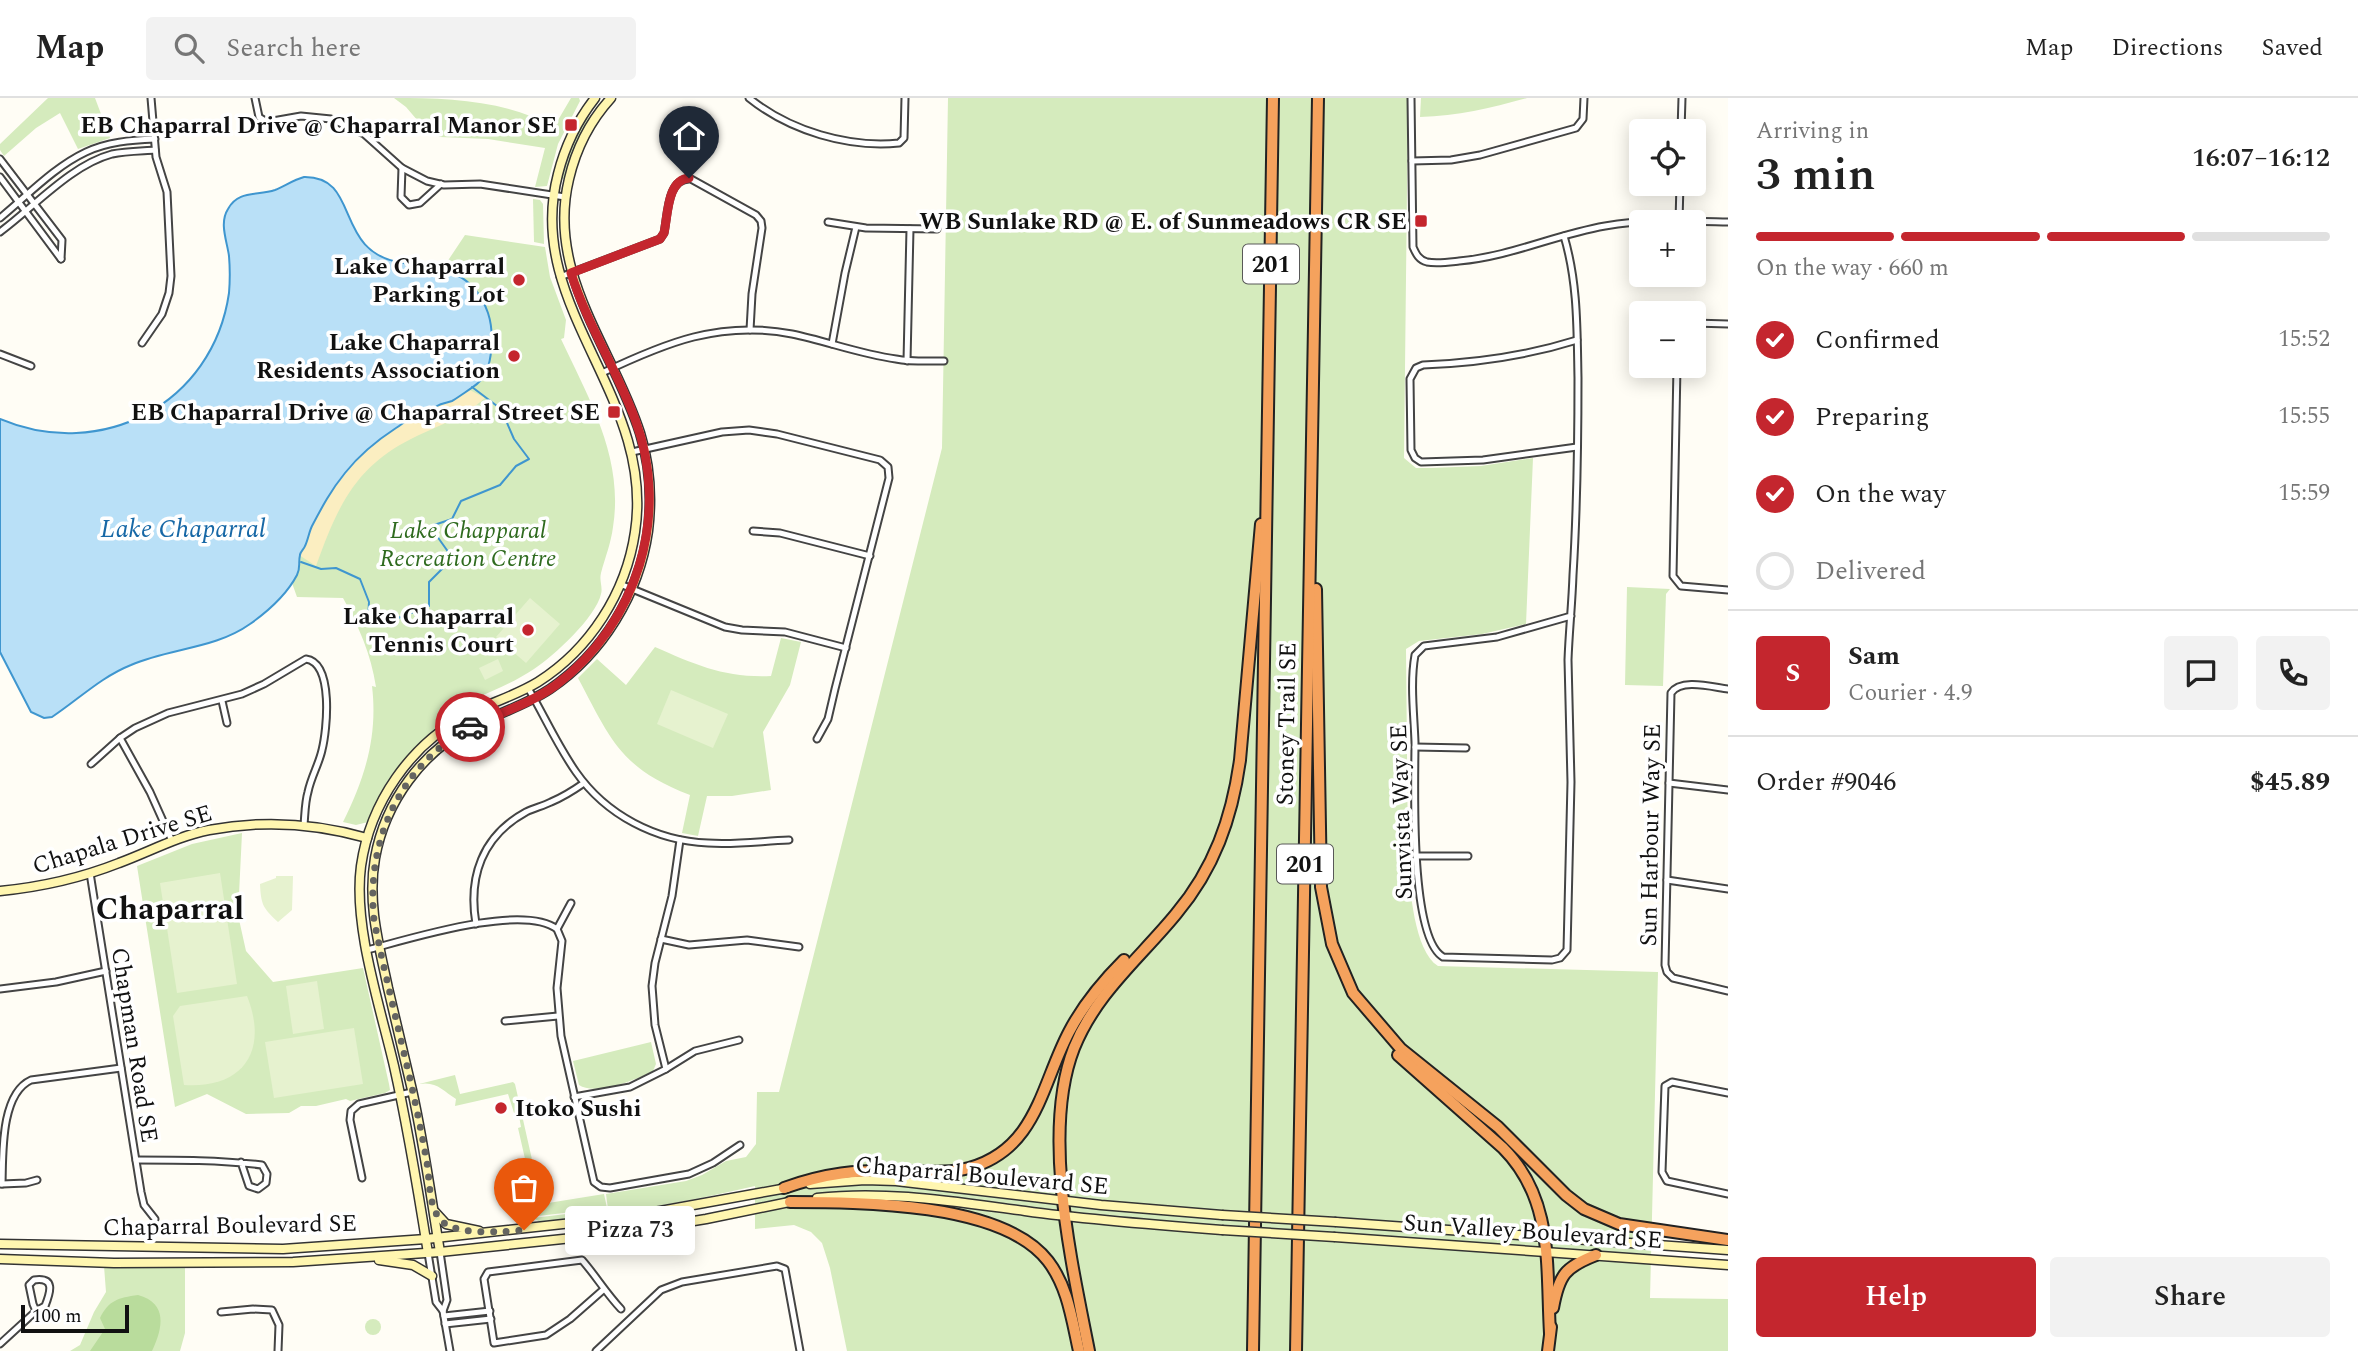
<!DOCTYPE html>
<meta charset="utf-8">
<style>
:root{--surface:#fff;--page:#f2f2f2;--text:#222;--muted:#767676;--line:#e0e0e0;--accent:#c4262e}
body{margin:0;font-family:Spectral,serif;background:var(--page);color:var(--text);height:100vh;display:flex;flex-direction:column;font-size:26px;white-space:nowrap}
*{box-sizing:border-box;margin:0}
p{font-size:23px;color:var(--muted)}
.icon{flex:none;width:38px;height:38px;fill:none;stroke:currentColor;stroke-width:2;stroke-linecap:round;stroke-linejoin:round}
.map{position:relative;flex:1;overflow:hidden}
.panel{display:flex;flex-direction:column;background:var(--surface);width:630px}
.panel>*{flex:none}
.controls{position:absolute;left:1629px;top:21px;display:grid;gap:14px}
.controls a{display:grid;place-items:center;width:77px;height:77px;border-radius:7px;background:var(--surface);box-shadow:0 4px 18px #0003;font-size:35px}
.scale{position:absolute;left:21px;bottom:18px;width:108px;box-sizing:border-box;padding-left:7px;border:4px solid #111;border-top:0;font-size:19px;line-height:24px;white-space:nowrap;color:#111;-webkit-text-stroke:5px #fff;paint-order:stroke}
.pin{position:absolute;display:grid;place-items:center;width:60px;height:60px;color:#fff;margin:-72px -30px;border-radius:50% 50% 50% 0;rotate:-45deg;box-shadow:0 0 7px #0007}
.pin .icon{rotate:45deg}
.courier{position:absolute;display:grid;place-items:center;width:70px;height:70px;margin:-35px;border:5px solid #c4262e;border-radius:50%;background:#fff;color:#222;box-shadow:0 2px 9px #0007}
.bubble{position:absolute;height:49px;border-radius:7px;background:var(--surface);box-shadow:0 4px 18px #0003;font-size:23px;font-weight:600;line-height:49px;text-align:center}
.overview em{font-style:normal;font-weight:600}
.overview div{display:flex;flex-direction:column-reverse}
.overview{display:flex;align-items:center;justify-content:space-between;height:119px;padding:0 28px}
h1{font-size:46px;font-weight:600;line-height:52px}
.bar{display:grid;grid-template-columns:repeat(4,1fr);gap:10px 7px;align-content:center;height:84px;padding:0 28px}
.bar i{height:9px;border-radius:5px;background:var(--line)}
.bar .current{background:var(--accent)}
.bar p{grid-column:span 4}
.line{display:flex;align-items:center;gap:18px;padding:0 28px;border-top:2px solid var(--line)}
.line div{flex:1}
.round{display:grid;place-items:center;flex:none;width:74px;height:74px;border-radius:7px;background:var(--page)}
ol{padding:0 28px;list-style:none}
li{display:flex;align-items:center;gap:21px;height:77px}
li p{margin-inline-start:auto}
li .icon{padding:7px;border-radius:50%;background:var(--accent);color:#fff;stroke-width:4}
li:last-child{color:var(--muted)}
li i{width:38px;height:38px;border:4px solid var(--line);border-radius:50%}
.action{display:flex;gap:14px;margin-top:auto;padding:14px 28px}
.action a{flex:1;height:80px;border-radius:7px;background:var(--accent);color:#fff;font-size:28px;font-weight:600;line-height:80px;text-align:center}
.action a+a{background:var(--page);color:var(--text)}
header{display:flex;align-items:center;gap:42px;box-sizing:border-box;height:98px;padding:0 35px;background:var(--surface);border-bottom:2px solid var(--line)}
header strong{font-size:33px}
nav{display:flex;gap:38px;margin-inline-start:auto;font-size:24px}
.search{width:490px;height:63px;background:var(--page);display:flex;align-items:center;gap:18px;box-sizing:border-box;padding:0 24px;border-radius:7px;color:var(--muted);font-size:26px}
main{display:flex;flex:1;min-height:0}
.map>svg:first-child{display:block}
</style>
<header>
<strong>Map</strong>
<div class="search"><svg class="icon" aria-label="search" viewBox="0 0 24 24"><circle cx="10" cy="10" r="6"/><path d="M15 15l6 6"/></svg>Search here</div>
<nav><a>Map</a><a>Directions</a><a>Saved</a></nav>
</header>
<main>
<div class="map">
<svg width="1728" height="1253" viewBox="0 0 1728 1253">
<rect width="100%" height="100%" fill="#fffdf5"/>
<g fill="#d5ebbd">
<path d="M48,0H95L110,40L78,51L60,15L36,30L4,58L0,52V46Z"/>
<path d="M394,0C448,0 506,2 554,29L571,0H579L580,3L558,46L547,88L535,89L545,50L488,41L440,39L424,30L406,9Z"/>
<path d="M948,0H1408L1404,360L1416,370H1431L1481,368L1533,360L1526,526L1482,536L1419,543L1406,551L1408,764C1410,790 1414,853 1438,868L1658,874L1650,1200L1728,1201V1253H847L830,1170L822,1145L811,1134L794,1127L755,1131V1088C684,1105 614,1116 542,1125L533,1120L608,1111L606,1096L686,1083L702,1077L726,1063L746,1059L756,1046L757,994H779L942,350Z"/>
<path d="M1421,0H1527C1491,10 1458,18 1420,19Z"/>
<path d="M587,18L590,20L575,48L564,81L561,80L570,50Z"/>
<path d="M533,101L540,102L543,106L544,146L534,144Z"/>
<path d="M465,137L545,149L550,179L566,222L564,240L561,241C589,301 624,360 613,429C611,445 605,460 601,475C599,483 603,489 601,496C596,519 554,558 534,571C506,590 473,599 444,617L447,624C411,651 385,682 368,724L356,727L343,724C365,680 378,638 372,588L376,589C371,556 359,529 343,500L297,499L292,485C297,476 302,468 299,457L381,339L479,285C492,266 489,241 489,219C482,196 465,178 443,170Z"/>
<path d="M1627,489L1670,491L1666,496L1663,588L1625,587Z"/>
<path d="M781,540L801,544L790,587L763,634L771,692L732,698H707L698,738L682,735L690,697C620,670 611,642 578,580L597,561L626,587L655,549C696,567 725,580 771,578Z"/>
<path d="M242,735L238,817L246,853L273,884L363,870L389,986L390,992L385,995L350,1003L346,1001L316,1008H301L289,1015L246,1016L207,996L175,1009L137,768L192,746Z"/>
<path d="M651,944L656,966L653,973C636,982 595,998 579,987L573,963Z"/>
<path d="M455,977L460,996L513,984L515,986L542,1106L604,1096L607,1110L538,1118L518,1030L521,1029L519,1018H515L508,996L455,1008L456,1001C443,993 437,983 419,986Z"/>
<path d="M104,1168L185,1169V1235L180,1253H70L80,1247L94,1214L106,1194Z"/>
<circle cx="373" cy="1229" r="8"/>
</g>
<path fill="#b9dc9c" d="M138,1197C168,1205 163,1230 152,1253H90L105,1231L100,1220C109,1202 118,1200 138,1197Z"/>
<path fill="#fbeec1" d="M468,291L485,300C465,318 443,326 419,337C356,366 338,407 316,468L299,457L326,400L365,352L407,322L418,320L439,306L459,298Z"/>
<g fill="#e6f2cf">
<path d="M530,500L560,526L526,565L496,539Z"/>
<path d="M498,561L503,573L485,582L479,570Z"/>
<path d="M671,592L728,616L713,650L657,626Z"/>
<path d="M220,775L237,886L177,895L160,785Z"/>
<path d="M276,778H293L292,812L278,824C263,810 261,807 260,786L276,780Z"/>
<path d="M317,883L324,931L293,936L286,888Z"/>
<path d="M247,898C269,953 243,991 184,987L173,918L180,908Z"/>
<path d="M354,930L363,986L274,1000L265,944Z"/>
</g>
<path fill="#b9e0f7" stroke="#3f96cf" stroke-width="2" d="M304,79C362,78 332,155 403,165C441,170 473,172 488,215C494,233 494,272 478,285C475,288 454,302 452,303C447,305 442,305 437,308C431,312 426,317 419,319C416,320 412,319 409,321C405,323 401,327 396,330C376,343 360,356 345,375C331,392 322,409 312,428C309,434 308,442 305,448C304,451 300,454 300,457C298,465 301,469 297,477C287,496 267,514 250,526C215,551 170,550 131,567C101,579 79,601 52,619L44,620L31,614L0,554V321C101,364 213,306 229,195C230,183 230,170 229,158C227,143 219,125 228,111C238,92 257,98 275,92C285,88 293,82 304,79Z"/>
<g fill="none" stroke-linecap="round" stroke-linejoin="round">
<g stroke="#3f96cf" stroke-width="2">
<path d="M434,427L452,421L461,403L500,387L516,368L529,361L514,341L501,311L472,289"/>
<path d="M301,464L321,471L336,470L360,481L369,504L368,522L370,524L393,522L429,508V484L445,468L449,455L434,434"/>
</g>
<g stroke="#444" stroke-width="9">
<g id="street">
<path d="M255,0L259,19L267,24L301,18L331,21L364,36L402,70L427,83L444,87L480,86L565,99"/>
<path d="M749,0C790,33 848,50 899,45L904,40L905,0"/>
<path d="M1411,0L1413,149C1416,156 1419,162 1427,164C1437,166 1450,164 1459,163C1512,158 1554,137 1605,128C1646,121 1687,123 1728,124"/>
<path d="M1681,33L1682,0"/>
<path d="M0,61L62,142L61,161"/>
<path d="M1412,63L1451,62L1480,57L1576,30L1583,21L1584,0"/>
<path d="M402,70L401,99L409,107L420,105L441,86"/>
<path d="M0,79L61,161"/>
<path d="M0,120C27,98 54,69 86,54C107,44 131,42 155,41"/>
<path d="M1679,123L1680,86"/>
<path d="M828,124L866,130L937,131"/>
<path d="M0,134C34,109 71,67 112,56C125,53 141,53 155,52"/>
<path d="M1564,138C1578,185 1577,232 1578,280C1578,346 1577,412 1573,477C1572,506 1569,534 1568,562L1571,684L1567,852L1560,860L1552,862L1443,859C1409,839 1415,684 1415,644C1414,616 1410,585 1415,557L1424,548L1497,539L1571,518"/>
<path d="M560,179L660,141L664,135C668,116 667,79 691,81L756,117L761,123L762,130L752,196L750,232"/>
<path d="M1694,225L1728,226"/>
<path d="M142,245L162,216L169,195L171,178L167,94L156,59L151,0"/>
<path d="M832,246L845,175L856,129"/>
<path d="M0,256L31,268"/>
<path d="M907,263L910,131"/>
<path d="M1677,268L1673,478L1681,488L1728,492"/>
<path d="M602,275C665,245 720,222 792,236C826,243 860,256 896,261C911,264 928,263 944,263"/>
<path d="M1577,349L1483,362L1421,364L1415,360L1411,352L1410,281L1416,270L1423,267C1477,265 1526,258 1577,242"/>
<path d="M632,354L722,334L749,332L777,336L880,362L888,369L889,380L835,591L828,621L817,641"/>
<path d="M753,433L780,435L870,458"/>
<path d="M620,486L725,529L742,532L785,534L846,550"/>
<path d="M528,590C544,617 557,647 576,674C606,717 656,743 708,745C735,747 762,743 789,742"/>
<path d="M1728,591C1712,589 1681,580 1671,595L1665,867L1667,874L1673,880L1728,893"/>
<path d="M222,603L227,625"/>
<path d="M1415,649L1466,650"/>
<path d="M91,666L120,640"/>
<path d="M1669,685L1728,692"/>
<path d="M172,743L150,694L120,640L135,630L168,615L242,596L264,586L306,561C334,565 327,632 322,652C319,666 311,679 308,694C305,704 305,716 304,727"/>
<path d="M1416,758H1468"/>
<path d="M90,775L141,1094L144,1107L155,1121"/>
<path d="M1667,782L1728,791"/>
<path d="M571,805L557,831L562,843L557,890L561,938L594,1084L601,1089L610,1090L689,1076L713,1065L740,1047"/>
<path d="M476,826C468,779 482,738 526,714C534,710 543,708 551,704C563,699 574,692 584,685"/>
<path d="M661,841L689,847L747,842L799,849"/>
<path d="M367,852C409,841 522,805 557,831"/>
<path d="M0,891L56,884L106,873"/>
<path d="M505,923L558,918"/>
<path d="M666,971L695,953L739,942"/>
<path d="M1728,995L1672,984L1665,988L1662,1074L1667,1083L1728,1096"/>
<path d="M574,999L630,989L666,971L655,927L652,888L655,865L672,798L680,742"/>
<path d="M136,1062C178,1062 220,1062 262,1067L267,1076L266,1085L258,1091L249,1088L241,1064"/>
<path d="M362,1080L350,1022L351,1013L359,1006L412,994"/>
<path d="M0,1086H2C3,1058 0,996 31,982L121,970"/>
<path d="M2,1086L26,1085L37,1082"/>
<path d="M440,1154L447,1202L443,1213L450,1253"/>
<path d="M428,1155L436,1204L443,1213"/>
<path d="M603,1192L570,1221L546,1237L494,1245L484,1181L488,1174L582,1162C596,1178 606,1195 621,1211"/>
<path d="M221,1214L253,1211L272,1212L279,1227L278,1253"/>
<path d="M444,1218L490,1213"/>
<path d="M445,1226L491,1221"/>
<path d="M0,1246L36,1213L45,1208C51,1193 55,1179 34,1182L29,1187L33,1206L36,1213"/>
<path d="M596,1253L661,1192L682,1184L777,1168L785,1171L800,1253"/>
</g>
</g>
<g stroke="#333" stroke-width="11">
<g id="secondary">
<path d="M0,793C41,789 81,780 119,765C149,754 178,738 209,732C262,722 315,725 367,740"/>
<path d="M810,1086L865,1082L896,1083L1101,1107L1222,1117"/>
<path d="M817,1100C887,1092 956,1104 1025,1113C1090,1122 1156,1127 1222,1132"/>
<path d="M435,1114L446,1126L479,1133"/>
<path d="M1336,1124L1728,1152"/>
<path d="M1335,1139L1728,1167"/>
<path d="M0,1146L283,1151L426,1141L627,1119L787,1090"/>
<path d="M440,1154C431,1100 424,1046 412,992C404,958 396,924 388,890C379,847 367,805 375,760C385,704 422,653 473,628C499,615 526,607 550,591C603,555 639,496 648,433C652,400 650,367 640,335C613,250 546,176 569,81C576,51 590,23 611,0"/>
<path d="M428,1155C418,1092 408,1030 394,968C380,908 353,828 361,768C370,705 410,647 466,617C490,605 515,598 538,584C590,551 626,495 635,434C656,298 523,209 558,76C565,48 577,23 595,0"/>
<path d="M0,1161L114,1165L293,1164L440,1154L620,1135L706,1121L794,1103"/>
<path d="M379,1162L413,1167L432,1178"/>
</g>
</g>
<g stroke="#222" stroke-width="14">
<g id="highway">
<path d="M1316,491L1321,789L1332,846L1353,895L1401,951L1498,1029L1566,1097L1584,1111L1619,1126L1728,1142"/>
<path d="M1398,957L1503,1050C1554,1101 1546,1168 1550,1235"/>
<path d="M784,1090C826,1075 856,1072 900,1073C923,1073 946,1076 969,1070C1037,1051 1041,987 1069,934C1083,907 1102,884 1124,862"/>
<path d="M790,1104C859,1104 1003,1104 1048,1163C1068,1189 1072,1222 1079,1253"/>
<path d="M1553,1210C1559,1177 1565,1169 1596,1157"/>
<path d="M1089,1253C1072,1166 1041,1034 1074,950C1096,895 1140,860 1176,816C1214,771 1232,720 1240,662L1261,426"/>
<path d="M1253,1253L1273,0"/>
<path d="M1296,1253L1318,0"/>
<path d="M1548,1253L1551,1229"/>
</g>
</g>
<use href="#street" stroke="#fff" stroke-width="5"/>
<use href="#secondary" stroke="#fff6b0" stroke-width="8"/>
<use href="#highway" stroke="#f5a25d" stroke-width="10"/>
<g stroke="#333" stroke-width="11" stroke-linecap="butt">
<g id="secondary-bridge">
<path d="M1222,1117L1336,1124"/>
<path d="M1222,1132L1335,1139"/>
</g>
</g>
<use href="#secondary-bridge" stroke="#fff6b0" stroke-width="8"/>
</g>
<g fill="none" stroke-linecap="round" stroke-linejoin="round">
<path stroke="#646461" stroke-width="7" stroke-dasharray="0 12.6" d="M470,629C399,669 366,743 374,822C390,903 413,983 427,1065C430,1082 428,1113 444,1125C461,1137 504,1134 524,1132"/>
<path stroke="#c4262e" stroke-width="9" d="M470,629C499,615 530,606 556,587C637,526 671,417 635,321C617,272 587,226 571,175L660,141L664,135C668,117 667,82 689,80"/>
</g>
<g fill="#c4262e" stroke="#fff" stroke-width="2.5">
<rect x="564" y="20" width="14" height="14" rx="3.5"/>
<rect x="1414" y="116" width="14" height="14" rx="3.5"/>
<circle cx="519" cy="182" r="7"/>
<circle cx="514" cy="258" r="7"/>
<rect x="607" y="307" width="14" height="14" rx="3.5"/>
<circle cx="528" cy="532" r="7"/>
<circle cx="501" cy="1010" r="7"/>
</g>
<g text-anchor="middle" stroke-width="7" stroke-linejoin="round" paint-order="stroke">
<g fill="#fff" stroke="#585858" stroke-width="2">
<rect x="1243" y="146.5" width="56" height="39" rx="5"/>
<rect x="1277" y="746.5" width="56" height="39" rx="5"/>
</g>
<g font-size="23" font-weight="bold" fill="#111">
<text x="1271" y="174">201</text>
<text x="1305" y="774">201</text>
</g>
<g font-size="24" font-weight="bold" fill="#111" stroke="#fff" text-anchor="end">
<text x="557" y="35">EB Chaparral Drive @ Chaparral Manor SE</text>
<text x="1407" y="131">WB Sunlake RD @ E. of Sunmeadows CR SE</text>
<text x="505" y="176">Lake Chaparral<tspan x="505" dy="28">Parking Lot</tspan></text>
<text x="500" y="252">Lake Chaparral<tspan x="500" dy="28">Residents Association</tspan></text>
<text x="600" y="322">EB Chaparral Drive @ Chaparral Street SE</text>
<text x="514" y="526">Lake Chaparral<tspan x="514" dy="28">Tennis Court</tspan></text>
<text x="515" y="1018" text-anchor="start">Itoko Sushi</text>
</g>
<g font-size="24" font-style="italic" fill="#2f6b1f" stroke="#fff">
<text x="468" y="440">Lake Chapparal<tspan x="468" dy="28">Recreation Centre</tspan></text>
</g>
<g font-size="24" fill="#111" stroke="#fff">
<text transform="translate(1286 626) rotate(-89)" y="8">Stoney Trail SE</text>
<text transform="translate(1401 714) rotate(-92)" y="8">Sunvista Way SE</text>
<text transform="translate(1650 737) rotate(-89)" y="8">Sun Harbour Way SE</text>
<text transform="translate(122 741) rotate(-17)" y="8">Chapala Drive SE</text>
<text transform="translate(135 947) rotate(81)" y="8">Chapman Road SE</text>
<text transform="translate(982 1077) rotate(5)" y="8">Chaparral Boulevard SE</text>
<text transform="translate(230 1127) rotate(-1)" y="8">Chaparral Boulevard SE</text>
<text transform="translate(1533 1133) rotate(4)" y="8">Sun Valley Boulevard SE</text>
</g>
<g font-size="26" font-style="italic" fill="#1768a6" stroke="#fff">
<text x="183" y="439">Lake Chaparral</text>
</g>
<g font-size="32" font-weight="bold" fill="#111" stroke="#fff">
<text x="170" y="821">Chaparral</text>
</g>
</g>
</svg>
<div class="controls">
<a><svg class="icon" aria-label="locate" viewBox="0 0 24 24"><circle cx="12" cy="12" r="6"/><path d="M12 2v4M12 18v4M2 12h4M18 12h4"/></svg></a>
<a>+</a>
<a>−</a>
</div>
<div class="scale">100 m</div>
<div class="pin" style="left:524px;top:1132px;background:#ea580c"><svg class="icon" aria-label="bag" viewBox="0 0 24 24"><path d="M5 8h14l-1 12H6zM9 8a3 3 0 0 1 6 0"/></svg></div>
<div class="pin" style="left:689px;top:80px;background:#1f2937"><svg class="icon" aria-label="home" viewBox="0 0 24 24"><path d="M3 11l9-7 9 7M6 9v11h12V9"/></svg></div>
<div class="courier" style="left:470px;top:629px"><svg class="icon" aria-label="car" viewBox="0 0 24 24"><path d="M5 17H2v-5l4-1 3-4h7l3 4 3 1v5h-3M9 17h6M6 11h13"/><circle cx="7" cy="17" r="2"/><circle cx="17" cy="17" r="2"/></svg></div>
<div class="bubble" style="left:565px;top:1108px;width:130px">Pizza 73</div>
</div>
<section class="panel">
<div class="overview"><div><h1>3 min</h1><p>Arriving in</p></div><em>16:07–16:12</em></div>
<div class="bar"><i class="current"></i><i class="current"></i><i class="current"></i><i></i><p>On the way · 660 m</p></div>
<ol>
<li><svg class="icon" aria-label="check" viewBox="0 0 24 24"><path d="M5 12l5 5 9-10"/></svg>Confirmed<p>15:52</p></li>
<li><svg class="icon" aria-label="check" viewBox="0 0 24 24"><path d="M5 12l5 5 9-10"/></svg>Preparing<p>15:55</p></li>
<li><svg class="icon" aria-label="check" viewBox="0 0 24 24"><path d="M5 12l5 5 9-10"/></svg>On the way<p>15:59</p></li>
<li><i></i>Delivered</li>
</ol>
<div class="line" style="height:126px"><b class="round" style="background:var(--accent);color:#fff">S</b><div><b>Sam</b><p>Courier · 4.9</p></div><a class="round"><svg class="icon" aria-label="chat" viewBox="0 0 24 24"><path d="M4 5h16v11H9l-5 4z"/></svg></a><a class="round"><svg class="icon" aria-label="phone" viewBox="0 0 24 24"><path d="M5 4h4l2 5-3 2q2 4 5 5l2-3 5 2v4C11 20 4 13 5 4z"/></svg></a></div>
<div class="line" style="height:91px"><div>Order #9046</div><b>$45.89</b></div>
<div class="action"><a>Help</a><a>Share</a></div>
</section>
</main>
